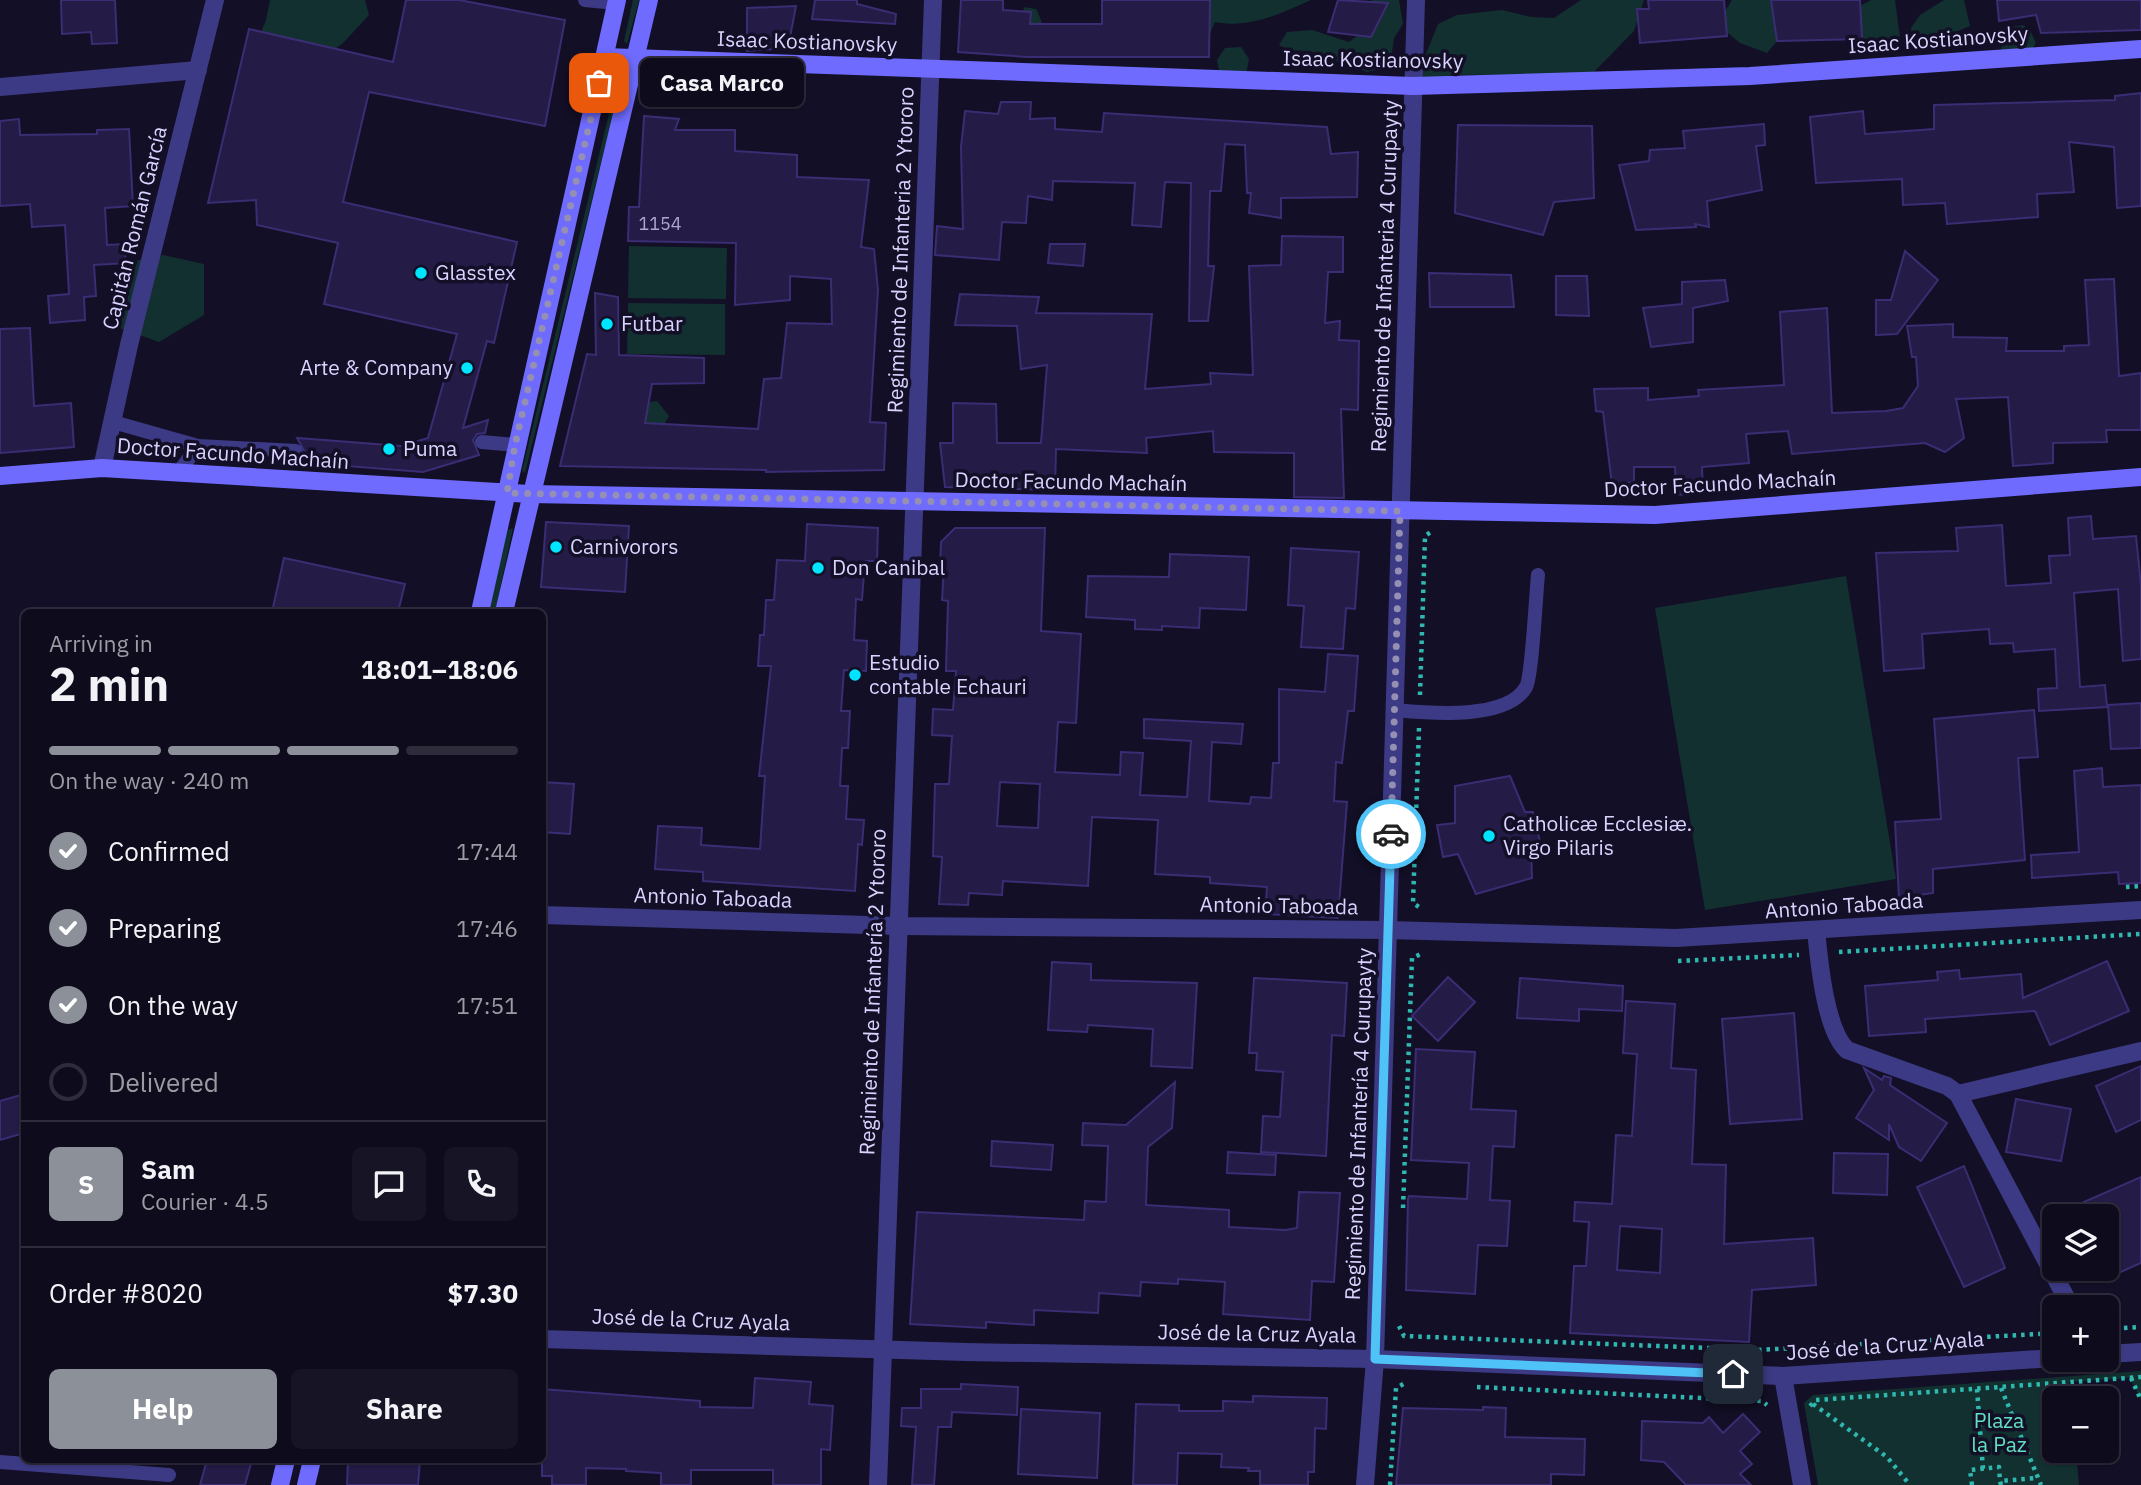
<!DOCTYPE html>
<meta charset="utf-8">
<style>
:root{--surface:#0e0b1c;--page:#171425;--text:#f1f3f6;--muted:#9b9ba3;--line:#2e2b3b;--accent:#8c9099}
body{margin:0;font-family:"IBM Plex Sans",sans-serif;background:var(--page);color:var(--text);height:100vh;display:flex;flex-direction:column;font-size:26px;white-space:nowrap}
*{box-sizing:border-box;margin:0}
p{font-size:23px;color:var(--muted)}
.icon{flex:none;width:38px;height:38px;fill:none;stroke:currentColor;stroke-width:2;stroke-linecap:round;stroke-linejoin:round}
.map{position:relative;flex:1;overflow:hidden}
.details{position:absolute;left:21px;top:609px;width:525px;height:854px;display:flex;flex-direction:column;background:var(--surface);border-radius:10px;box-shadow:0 2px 5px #0004,0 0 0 2px var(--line)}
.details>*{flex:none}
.fabs{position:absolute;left:2042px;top:1204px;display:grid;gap:14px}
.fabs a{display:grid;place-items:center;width:77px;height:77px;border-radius:10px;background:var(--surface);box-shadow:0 2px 5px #0004,0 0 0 2px var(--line);font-size:35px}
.pin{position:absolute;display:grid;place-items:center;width:60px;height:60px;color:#fff;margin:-30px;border-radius:14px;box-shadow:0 4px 10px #0006}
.courier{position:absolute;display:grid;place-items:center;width:70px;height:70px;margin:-35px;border:5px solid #4fc3f7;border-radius:50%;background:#fff;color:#222;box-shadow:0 2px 9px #0007}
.bubble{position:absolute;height:49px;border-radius:10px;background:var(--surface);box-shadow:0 2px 5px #0004,0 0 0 2px var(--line);font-size:23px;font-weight:700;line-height:49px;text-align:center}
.summary em{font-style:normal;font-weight:700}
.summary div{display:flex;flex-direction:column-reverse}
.summary{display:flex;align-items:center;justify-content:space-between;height:119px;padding:0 28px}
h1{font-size:46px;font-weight:700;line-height:52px}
.bar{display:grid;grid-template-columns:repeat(4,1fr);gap:10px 7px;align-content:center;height:84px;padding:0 28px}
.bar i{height:9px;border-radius:5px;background:var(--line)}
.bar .selected{background:var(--accent)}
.bar p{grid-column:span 4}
.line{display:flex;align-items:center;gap:18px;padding:0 28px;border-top:2px solid var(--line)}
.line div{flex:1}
.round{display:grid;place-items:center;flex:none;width:74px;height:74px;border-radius:10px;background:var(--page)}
ol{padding:0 28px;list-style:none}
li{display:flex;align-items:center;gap:21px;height:77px}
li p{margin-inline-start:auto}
li .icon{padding:7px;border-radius:50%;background:var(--accent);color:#fff;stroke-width:4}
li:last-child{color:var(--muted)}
li i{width:38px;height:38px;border:4px solid var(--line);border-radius:50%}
.action{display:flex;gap:14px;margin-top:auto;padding:14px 28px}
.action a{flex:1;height:80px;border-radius:10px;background:var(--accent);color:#fff;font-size:28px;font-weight:700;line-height:80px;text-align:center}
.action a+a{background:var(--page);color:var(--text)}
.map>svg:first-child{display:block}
</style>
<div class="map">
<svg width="2141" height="1485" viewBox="0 0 2141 1485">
<rect width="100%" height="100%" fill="#130f26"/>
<g fill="#12302f">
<path d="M270,0H365L369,15L342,44L309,66L257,42L266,20Z"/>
<path d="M633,0H639L627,44L624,41Z"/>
<path d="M1192,0H1311C1280,14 1249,29 1215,22L1205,45Z"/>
<path d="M1372,0H1399L1403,24L1394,38L1390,67L1367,72L1310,51L1289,50L1279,45L1287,32L1312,30L1349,42L1358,35Z"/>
<path d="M1581,0H1644L1634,31L1592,74L1451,75L1413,86L1438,24L1457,15L1502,10L1531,17L1554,18Z"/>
<path d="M1732,0H1787L1777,41L1767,53L1740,43L1717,24Z"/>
<path d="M1871,0H1895L1900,38L1883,53L1867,54C1852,39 1849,28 1854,9Z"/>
<path d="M1944,0H1964L1970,26L1924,45L1912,44L1911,28L1920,15Z"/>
<path d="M1024,7L1036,9C1045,25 1045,39 1040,56H1020L1016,50Z"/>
<path d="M2023,25L2029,28L2036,43L2027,57L2001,52L2002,39L2011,27Z"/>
<path d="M1241,47L1249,59L1246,75H1220L1217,60L1225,48Z"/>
<path d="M617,81L620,85L525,473L522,471Z"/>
<path d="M629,246L727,248L726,299L628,298Z"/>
<path d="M163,255L204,264V315L159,342L117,327L115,280L126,263Z"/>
<path d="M628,303L725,304V355L627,354Z"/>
<path d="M657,401L669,416L654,441L635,404Z"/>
<path d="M513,528L495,612H488L508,530Z"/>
<path d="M1846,576L1896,879L1705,910L1655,608Z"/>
<path d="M2141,1371V1400L2130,1378L2069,1382L2070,1398H2054V1451H2076L2079,1485H1818L1804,1403L1813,1395Z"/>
</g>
<g fill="#241b47" stroke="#3b2d73" stroke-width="2" fill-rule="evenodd">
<path d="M61,0H115L117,43L92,44L91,32L62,34Z"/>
<path d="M406,0H459L565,20L545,126L369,92L343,202L517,242L494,343L487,341L463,428L488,420L485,433L477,434L473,440L479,455L423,472L295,462L305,452L297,438L401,446L428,438L457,334L324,304L338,243L257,225L256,200L208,203L249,29L393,62Z"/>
<path d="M815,0H857V4L896,14L895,24L812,19Z"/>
<path d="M961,0H1003V10L1031,12L1030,24H1102V0H1210L1209,57H1027L958,52Z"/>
<path d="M1338,0L1388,3L1371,37L1328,32Z"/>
<path d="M1648,0H1724L1727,36L1640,43L1637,9H1649Z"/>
<path d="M1771,0H1860L1862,39L1777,41Z"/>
<path d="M1997,0H2141V30L2041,33L2036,15L1999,21Z"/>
<path d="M796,6L788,48L747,51V8Z"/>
<path d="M2141,93V206L2117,208L2114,147L2069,142L2074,192L2037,194L2038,217L1947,224L1945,203L1903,205L1902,179L1816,183L1810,117L1863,111L1865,134L1934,129V105L2115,100V96Z"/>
<path d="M1001,102H1031L1030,119L1055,118V129L1102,132L1104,113L1327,127L1331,154L1358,152L1357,197L1281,198V218L1249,213L1251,193H1247L1245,145L1225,144L1221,191H1210L1208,266H1214L1208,321H1189L1191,183L1165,182L1161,227L1132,225L1135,183L1053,181L1052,200L1028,196L1026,223L1002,222L999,260L935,255L937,226L963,229L961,147L965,111L998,114Z"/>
<path d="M644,116L679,119L675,130H735V151L797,155V177L869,180L861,247L874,249L878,290L870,422L886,423L884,470L766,472V470L560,466L587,354L596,355L595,293L618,297L619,355L704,358V383L652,384L645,423L758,429L764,379L781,378L787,323L832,324L831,279L790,276V300L735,305L736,243L628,241L629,207H639Z"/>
<path d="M19,119L20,135L97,134V130L129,129L133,206L105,208L107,245L124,244L126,263L94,265L96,296L84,297L85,320L50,323L48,296L69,294L65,225L32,227L30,204L0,206V121Z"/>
<path d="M1764,124L1765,145L1756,146L1762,190L1707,201L1709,227L1695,224L1696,227L1636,230L1619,165L1649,161L1650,150L1685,148L1683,131Z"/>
<path d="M1458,125L1592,126L1594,198L1554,202L1543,235L1455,213Z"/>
<path d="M1282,236L1343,237V272H1328L1325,323L1340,321L1339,340L1359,341L1358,410L1341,409L1344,498L1294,497V453L1214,452L1213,431L1146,438L1147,453L1056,449L1055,490L945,487L940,443H953V403L996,404L997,443H1041L1047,365L1021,369L1017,326L955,325L960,294L1039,297L1036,313L1152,314L1145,389L1211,384L1210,373L1253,375L1249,266L1281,265Z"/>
<path d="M1050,244H1085L1083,266L1048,263Z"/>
<path d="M1905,251L1938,280L1897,334L1876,335V300H1891Z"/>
<path d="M1429,273L1511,275L1514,307H1430Z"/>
<path d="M1556,276H1587L1589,316L1556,315Z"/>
<path d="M2114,279L2119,376L2141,373V430H2106L2107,442L2053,443V463L2013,466L2008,397L1956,399L1964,438L1945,452L1925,443L1792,454L1788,431L1746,434L1749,463L1702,467L1703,493L1676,495L1675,467H1634V482L1612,485L1603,412L1596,411L1594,389L1648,388V400L1699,396L1698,390L1784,385L1780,312L1827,308L1832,413L1886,411L1903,408L1918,386L1916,357H1912L1907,326L1953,324V337L2007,338L2006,351H2064V346L2089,345L2085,280Z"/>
<path d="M1725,280L1728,301L1693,308V342L1651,347L1643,308L1682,304V282Z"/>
<path d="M30,328L34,406L71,403L74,447L0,453V329Z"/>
<path d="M2091,516L2093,539L2136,536L2141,585V659L2123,661L2118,589L2074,593L2080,687L2105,685L2107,707L2039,711L2038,689L2057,688L2055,649L2014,652L2013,643L1990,644L1989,629L1922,634L1924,668L1884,671L1876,553L1958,551L1956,528L2002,525L2006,586L2051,583L2049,556L2070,555L2068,518Z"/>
<path d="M546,522L629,526L625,592L541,587Z"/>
<path d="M807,524L878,528L877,561H865L862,600L856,599L854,640L867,641L866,671L844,670L841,711H850L848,748H842L840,786H848L846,819L864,820L862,845L858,844L855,891L703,881V872L655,869L658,826L702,828L701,845L760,849L765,776H759L771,666H758L760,635H764L766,600H774L777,560L805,561Z"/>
<path d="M955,528H1045L1041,631L1081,634L1076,723L1058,722L1055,772L1120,775L1121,752L1143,753L1140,795L1187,797L1191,741L1144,738V719L1243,724L1241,744L1212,742L1209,801L1250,804L1251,797L1271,798L1273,763H1279V689L1325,692L1328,654L1358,656L1354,711H1348L1342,763L1336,762L1334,801L1347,802L1338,918L1265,914L1267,887L1210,883V877L1155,874L1158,820L1092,817L1088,886L1003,881L1002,895L969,893L968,905L939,904L942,857L933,856L935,784H949L952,736L932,735L933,709L953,710L956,671H946L948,601L942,600L944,567H940L941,542ZM1000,782L1040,784L1038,828L997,826Z"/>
<path d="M1291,548L1359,552L1355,609L1346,608L1343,649L1301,647L1304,606L1288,605Z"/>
<path d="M1170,554L1249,557L1246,610L1200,608L1199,628L1162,626V630L1135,629V620L1086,617L1088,576L1169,577Z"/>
<path d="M284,558L405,584L398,612H272Z"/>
<path d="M2141,703V748L2111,749L2108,705Z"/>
<path d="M2034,710L2038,757L2018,758L2025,860L1933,869V893L1899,898L1895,822L1941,819L1934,719Z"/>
<path d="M2102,768L2103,787L2141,785V883L2119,884L2118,872L2032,878L2031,855L2079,852L2074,771Z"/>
<path d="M1510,776L1525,812H1533L1541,846L1531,848L1532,878L1476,894L1458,854L1443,857L1437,825L1455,823V786Z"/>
<path d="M542,782L574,784L570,834L542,832Z"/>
<path d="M2107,961L2129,1011L2050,1045L2035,1011L1925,1019L1926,1032L1869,1036L1865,986L1938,980L1937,972L1959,970L1960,979L2021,974L2023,998Z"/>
<path d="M1052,962L1091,964V980L1197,983L1192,1068L1151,1066L1153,1029L1088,1025L1087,1032L1048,1030Z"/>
<path d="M1448,977L1475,1002L1438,1041L1412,1016Z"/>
<path d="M1254,978L1347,983L1344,1036L1332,1035L1326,1156L1261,1152L1263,1116L1280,1117L1283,1072L1256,1070L1257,1053H1249Z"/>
<path d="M1520,978L1623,986L1622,1011L1579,1009V1021L1517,1018Z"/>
<path d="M1626,1001L1675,1004L1671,1068L1696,1070L1692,1164L1726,1165L1724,1244L1813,1238L1816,1285L1752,1290L1749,1342L1570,1333L1574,1266H1586L1589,1222L1574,1221L1575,1202L1612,1204L1616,1135L1632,1136L1637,1054L1623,1053ZM1620,1226L1662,1229L1660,1273L1617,1270Z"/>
<path d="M1794,1013L1802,1119L1730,1124L1722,1019Z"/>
<path d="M1416,1049L1475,1052L1471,1109L1516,1111L1514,1147L1493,1146L1490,1200L1510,1201L1507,1246L1478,1245L1475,1294L1406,1290L1408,1199L1409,1196L1467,1199L1469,1163L1411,1160Z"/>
<path d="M2141,1066V1120L2116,1132L2096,1086Z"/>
<path d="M1864,1068L1882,1080L1884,1076L1891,1078L1890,1085L1947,1123L1921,1161L1899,1147L1889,1124V1140L1856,1118L1874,1090Z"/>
<path d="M1175,1082L1172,1128L1148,1147L1146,1205L1229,1210V1227L1285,1230L1297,1228L1299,1192L1340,1193L1334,1282L1312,1281L1310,1320L1223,1314L1225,1282L1178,1279V1284L1141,1282L1140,1296L1099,1293L1098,1313L1034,1310V1325L986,1322V1328L910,1324L917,1212L1084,1220L1085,1201L1106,1202L1108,1146L1082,1145L1083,1123L1126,1125Z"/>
<path d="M24,1094V1133L0,1140V1101Z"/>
<path d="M2016,1099L2071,1109L2061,1161L2006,1152Z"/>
<path d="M992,1141L1053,1145L1051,1170L991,1166Z"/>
<path d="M1228,1152L1276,1155L1275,1175L1227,1173Z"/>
<path d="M1834,1153L1888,1154L1887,1195L1833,1193Z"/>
<path d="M1964,1166L2005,1268L1964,1287L1917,1187Z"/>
<path d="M2141,1177V1263L2107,1278V1216H2052Z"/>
<path d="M755,1378L811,1382L809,1404L833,1406L830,1450L821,1449V1485H773V1470H691V1485H661V1473L626,1471V1469L586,1468V1485H552V1476H542V1389L700,1401V1407L753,1408Z"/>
<path d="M961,1384L1018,1387L1017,1415L952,1412L951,1427H938L934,1485H912L916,1427L901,1426L902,1408H921V1389H961Z"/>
<path d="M1253,1396L1327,1398L1326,1429L1315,1428L1314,1472H1308V1485H1260V1471H1248L1249,1468L1221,1467L1222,1454L1178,1453L1177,1485H1133L1136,1404L1179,1405V1411H1223V1401L1253,1402Z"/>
<path d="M1483,1407L1506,1408L1505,1437L1585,1439L1584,1475L1551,1474V1485H1396L1403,1408L1483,1410Z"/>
<path d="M1021,1409L1100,1413L1097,1478L1018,1474Z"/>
<path d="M1743,1414L1760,1432L1740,1451L1752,1464L1740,1474L1751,1485H1686L1664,1462L1641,1460L1642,1421L1703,1423L1709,1417L1723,1433Z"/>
<path d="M207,1460H252L245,1485H200Z"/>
<path d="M348,1460H420L418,1485H347Z"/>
</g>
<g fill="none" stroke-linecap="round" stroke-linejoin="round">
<g stroke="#2fb8b0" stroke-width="4.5" stroke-dasharray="3.5 5" stroke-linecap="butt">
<path d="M1420,695L1425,536L1431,532"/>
<path d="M1419,728L1413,903L1422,909"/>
<path d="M2126,887L2141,886"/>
<path d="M1839,952L2141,934"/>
<path d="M1678,961L1799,955"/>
<path d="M1403,1208L1412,958L1421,954"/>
<path d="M1399,1326L1404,1336L1759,1350L2054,1333"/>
<path d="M2107,1329L2141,1327"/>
<path d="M2131,1378L2141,1400"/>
<path d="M1477,1387L1762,1401L1767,1405"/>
<path d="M2001,1388L2041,1485"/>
<path d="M1977,1389L1983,1469"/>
<path d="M1813,1404L1887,1457L1910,1485"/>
<path d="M1810,1406L1816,1400L2141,1377"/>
<path d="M1390,1485L1396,1388L1405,1383"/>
<path d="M1972,1485L1970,1470L1999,1467L2000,1481"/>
<path d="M2001,1485L2000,1481L2037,1478"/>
</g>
<g stroke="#3d3a85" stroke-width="14">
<path d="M585,0L616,3"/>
<path d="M113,422L198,446L296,451"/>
<path d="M482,442L515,445"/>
<path d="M178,473L198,446"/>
<path d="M1394,710C1428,713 1507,721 1526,687C1532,677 1536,593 1538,575"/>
<path d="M0,1462L169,1475"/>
</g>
<g stroke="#3d3a85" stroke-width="18">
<path d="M0,87L198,70"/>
<path d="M102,468L129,345L215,0"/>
<path d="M542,915L899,926L1388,930L1676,938L2141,910"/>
<path d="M1816,930C1819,960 1825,1030 1847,1050L1947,1086L1958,1094L2071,1307"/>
<path d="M1958,1094L2141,1051"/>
<path d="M542,1339L966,1352L1375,1359L1783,1376L2054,1358"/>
<path d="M2107,1354L2141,1352"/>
<path d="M1783,1376L1802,1485"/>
<path d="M1365,1485L1375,1359L1416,0"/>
</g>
<path stroke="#3d3a85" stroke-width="18" d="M878,1485L933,0"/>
<g stroke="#6f6bff" stroke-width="18">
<path d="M605,57L1413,86L1750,76L2141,49"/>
<path d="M0,476L102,468L530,494L1655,515L2141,477"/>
<path d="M480,612L617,0"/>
<path d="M504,612L649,0"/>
<path d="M280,1485L286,1460"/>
<path d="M306,1485L312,1460"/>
</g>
</g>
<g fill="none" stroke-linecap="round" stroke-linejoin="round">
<path stroke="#948fb3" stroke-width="7" stroke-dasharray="0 12.6" d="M599,83L515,445L507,493L1400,511L1391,834"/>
<path stroke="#4fc3f7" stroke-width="9" d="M1391,834L1375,1359L1733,1374"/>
</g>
<g fill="#00e5ff" stroke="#130f26" stroke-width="2.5">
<circle cx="421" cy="273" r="7"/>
<circle cx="607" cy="324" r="7"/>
<circle cx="467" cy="368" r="7"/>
<circle cx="389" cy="449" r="7"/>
<circle cx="556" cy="547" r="7"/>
<circle cx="818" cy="568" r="7"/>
<circle cx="855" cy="675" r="7"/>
<circle cx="1489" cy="836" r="7"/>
</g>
<g text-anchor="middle" stroke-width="7" stroke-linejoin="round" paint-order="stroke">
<g font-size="18" fill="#aca6d1">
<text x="660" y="230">1154</text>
</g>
<g font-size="21" fill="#d9d4ff" stroke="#130f26">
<text transform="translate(1938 40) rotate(-4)" y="7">Isaac Kostianovsky</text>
<text transform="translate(807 42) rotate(2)" y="7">Isaac Kostianovsky</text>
<text transform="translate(1373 60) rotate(1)" y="7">Isaac Kostianovsky</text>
<text transform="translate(135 228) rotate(-76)" y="7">Capitán Román García</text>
<text transform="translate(901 250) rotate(-88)" y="7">Regimiento de Infanteria 2 Ytororo</text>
<text transform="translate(1385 276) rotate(-88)" y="7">Regimiento de Infanteria 4 Curupayty</text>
<text transform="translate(233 454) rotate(4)" y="7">Doctor Facundo Machaín</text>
<text transform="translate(1071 482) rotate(1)" y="7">Doctor Facundo Machaín</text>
<text transform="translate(1720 484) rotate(-3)" y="7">Doctor Facundo Machaín</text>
<text transform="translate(713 898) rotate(2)" y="7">Antonio Taboada</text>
<text transform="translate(1279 906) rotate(1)" y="7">Antonio Taboada</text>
<text transform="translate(1844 906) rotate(-4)" y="7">Antonio Taboada</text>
<text transform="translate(873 992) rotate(-88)" y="7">Regimiento de Infantería 2 Ytororo</text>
<text transform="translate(1359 1124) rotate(-88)" y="7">Regimiento de Infantería 4 Curupayty</text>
<text transform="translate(691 1320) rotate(2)" y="7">José de la Cruz Ayala</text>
<text transform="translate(1257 1334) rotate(1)" y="7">José de la Cruz Ayala</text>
<text transform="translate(1885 1346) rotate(-4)" y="7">José de la Cruz Ayala</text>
</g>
<g font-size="21" fill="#d9d4ff" stroke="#130f26" text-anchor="start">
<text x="435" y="280">Glasstex</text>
<text x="621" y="331">Futbar</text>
<text x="453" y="375" text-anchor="end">Arte &amp; Company</text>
<text x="403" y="456">Puma</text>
<text x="570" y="554">Carnivorors</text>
<text x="832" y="575">Don Canibal</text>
<text x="869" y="670">Estudio<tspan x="869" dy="24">contable Echauri</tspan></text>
<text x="1503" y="831">Catholicæ Ecclesiæ.<tspan x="1503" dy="24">Virgo Pilaris</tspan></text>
</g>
<g font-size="21" fill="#5fe0c0" stroke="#130f26">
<text x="1999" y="1428">Plaza<tspan x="1999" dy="24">la Paz</tspan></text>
</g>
</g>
</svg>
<div class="fabs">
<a><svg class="icon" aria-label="layers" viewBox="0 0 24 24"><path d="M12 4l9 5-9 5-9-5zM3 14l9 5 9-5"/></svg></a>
<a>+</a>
<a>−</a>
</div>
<div class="pin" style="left:599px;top:83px;background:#ea580c"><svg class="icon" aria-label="bag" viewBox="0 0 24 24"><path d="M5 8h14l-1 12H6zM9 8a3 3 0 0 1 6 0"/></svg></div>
<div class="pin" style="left:1733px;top:1374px;background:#1f2937"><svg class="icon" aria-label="home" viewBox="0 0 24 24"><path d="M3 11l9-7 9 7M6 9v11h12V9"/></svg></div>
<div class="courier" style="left:1391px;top:834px"><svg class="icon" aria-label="car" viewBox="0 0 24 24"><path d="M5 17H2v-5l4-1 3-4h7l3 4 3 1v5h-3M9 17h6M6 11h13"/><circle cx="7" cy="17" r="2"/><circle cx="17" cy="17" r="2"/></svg></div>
<div class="bubble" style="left:640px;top:58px;width:164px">Casa Marco</div>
<section class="details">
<div class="summary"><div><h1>2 min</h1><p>Arriving in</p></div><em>18:01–18:06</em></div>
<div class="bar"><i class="selected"></i><i class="selected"></i><i class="selected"></i><i></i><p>On the way · 240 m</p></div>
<ol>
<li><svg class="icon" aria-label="check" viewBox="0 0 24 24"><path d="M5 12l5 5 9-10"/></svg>Confirmed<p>17:44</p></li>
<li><svg class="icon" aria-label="check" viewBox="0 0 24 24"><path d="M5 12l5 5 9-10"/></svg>Preparing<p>17:46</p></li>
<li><svg class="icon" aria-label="check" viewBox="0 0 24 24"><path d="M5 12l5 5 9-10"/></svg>On the way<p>17:51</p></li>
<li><i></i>Delivered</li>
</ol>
<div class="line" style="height:126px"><b class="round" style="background:var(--accent);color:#fff">S</b><div><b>Sam</b><p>Courier · 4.5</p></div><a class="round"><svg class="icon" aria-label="chat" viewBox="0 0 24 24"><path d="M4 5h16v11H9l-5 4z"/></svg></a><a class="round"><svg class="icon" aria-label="phone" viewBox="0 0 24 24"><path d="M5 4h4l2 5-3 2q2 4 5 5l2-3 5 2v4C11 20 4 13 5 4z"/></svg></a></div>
<div class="line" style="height:91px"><div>Order #8020</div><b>$7.30</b></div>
<div class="action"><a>Help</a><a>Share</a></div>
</section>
</div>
